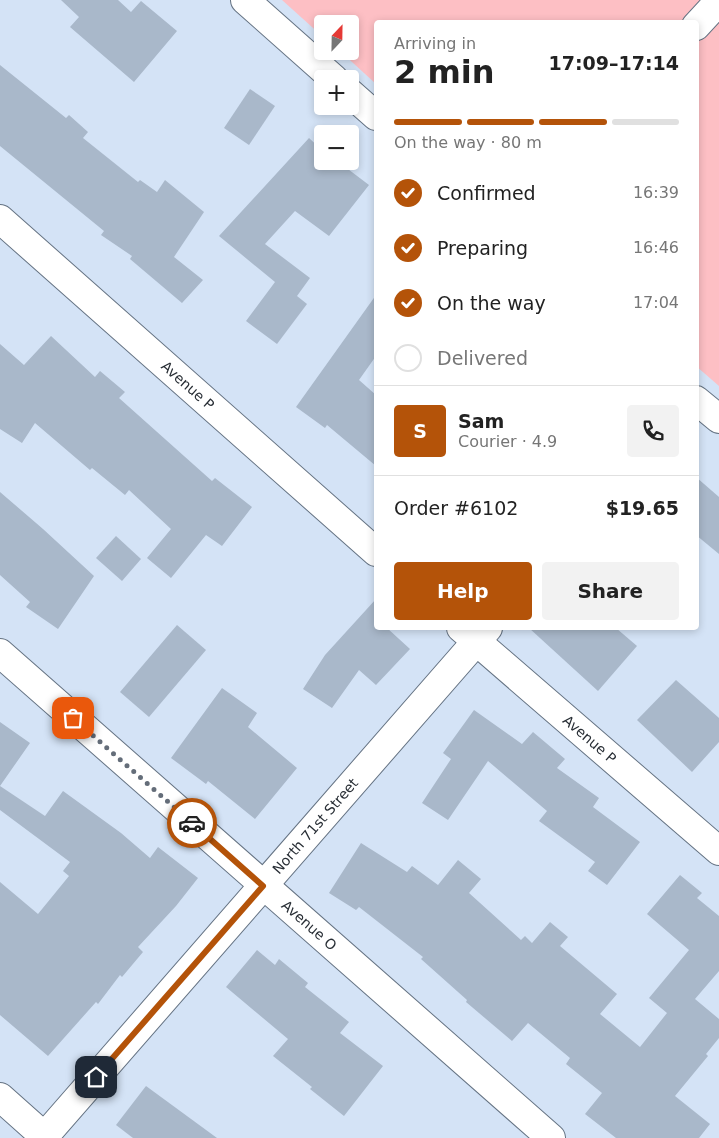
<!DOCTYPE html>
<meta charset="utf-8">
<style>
:root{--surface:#fff;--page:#f2f2f2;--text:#222;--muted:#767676;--line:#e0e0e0;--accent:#b45309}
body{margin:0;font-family:"DejaVu Sans",sans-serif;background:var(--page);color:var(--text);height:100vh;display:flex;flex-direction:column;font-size:19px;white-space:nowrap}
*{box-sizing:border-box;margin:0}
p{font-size:16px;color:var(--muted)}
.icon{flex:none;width:28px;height:28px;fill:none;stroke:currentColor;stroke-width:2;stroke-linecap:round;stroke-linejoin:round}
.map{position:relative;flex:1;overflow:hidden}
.sheet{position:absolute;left:374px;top:20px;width:325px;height:610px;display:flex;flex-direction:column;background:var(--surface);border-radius:5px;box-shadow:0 2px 8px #0003}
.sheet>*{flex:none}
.needle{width:32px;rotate:22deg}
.tools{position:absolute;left:314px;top:15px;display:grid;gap:10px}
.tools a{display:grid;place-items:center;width:45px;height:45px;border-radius:5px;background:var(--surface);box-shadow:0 2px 8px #0003;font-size:25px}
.pin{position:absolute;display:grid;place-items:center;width:42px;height:42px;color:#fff;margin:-21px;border-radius:10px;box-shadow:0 2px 8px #0006}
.courier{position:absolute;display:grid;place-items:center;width:50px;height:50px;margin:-25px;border:4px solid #b45309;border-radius:50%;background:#fff;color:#222;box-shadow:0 1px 6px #0007}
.overview em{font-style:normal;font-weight:700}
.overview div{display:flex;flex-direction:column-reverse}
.overview{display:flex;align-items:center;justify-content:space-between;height:85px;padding:0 20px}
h1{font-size:32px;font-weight:700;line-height:38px}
.bar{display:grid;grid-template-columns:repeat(4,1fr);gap:8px 5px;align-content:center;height:60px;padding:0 20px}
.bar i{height:6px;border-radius:4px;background:var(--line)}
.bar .on{background:var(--accent)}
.bar p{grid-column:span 4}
.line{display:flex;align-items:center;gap:12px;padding:0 20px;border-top:1px solid var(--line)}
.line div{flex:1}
.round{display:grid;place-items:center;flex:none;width:52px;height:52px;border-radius:5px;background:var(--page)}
ol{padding:0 20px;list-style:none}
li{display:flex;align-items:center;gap:15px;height:55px}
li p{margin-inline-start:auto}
li .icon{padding:5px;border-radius:50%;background:var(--accent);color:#fff;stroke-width:4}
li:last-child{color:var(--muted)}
li i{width:28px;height:28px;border:2px solid var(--line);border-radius:50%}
.button{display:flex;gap:10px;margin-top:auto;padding:10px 20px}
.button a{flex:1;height:58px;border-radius:5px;background:var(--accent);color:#fff;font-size:20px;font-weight:700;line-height:58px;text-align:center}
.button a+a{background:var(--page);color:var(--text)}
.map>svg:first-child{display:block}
</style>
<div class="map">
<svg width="719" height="1138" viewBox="0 0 719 1138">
<rect width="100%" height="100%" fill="#d4e3f6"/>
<path fill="#fdbfc4" d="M282,0H719V386L696,366V22H376V84L340,51H350V24H322V36Z"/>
<g fill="#a9b8ca">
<path d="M61,0H118L131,12L141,1L177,31L134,82L70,27L79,17Z"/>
<path d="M0,65L66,118L69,115L88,132L83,138L138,182L140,180L157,192L165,180L204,212L174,257L203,280L182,303L130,259L132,256L101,235L104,231L0,146Z"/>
<path d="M250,89L275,106L249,145L224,128Z"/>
<path d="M309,138L322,150V161H334L338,165L340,163L369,185L329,236L295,211L265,244L310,278L297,296L307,304L277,344L246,321L275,282L219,236Z"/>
<path d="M376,295V356L359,380L376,395V466L327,425L325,428L296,407Z"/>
<path d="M51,336L95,377L100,371L125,392L119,398L212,481L215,478L252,507L222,546L206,535L171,578L147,558L171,529L129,490L125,495L92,468L90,470L35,423L22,443L0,429V344L24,365Z"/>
<path d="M696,477L719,497V554L696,535Z"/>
<path d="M0,492L43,529L94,576L58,629L26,607L30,602L0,575Z"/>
<path d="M116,536L141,559L122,581L96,558Z"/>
<path d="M376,599V628H387L410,649L376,685L359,670L332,708L303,689L325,655Z"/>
<path d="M177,625L206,650L149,717L120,692Z"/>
<path d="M529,628H616L637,646L598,691Z"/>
<path d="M676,680L719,718V742L692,772L637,720Z"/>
<path d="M222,688L257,713L248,727L297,768L255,819L208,781L206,784L171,758Z"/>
<path d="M474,710L522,744L533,732L565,759L557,768L599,798L593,807L640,842L607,885L588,871L595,862L539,821L547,811L488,761L448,820L422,803L451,759L443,753Z"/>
<path d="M0,722L30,743L0,786L45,816L63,791L121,833L150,858L158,847L198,878L176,906L138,947L143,952L122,977L120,975L98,1004L96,1002L48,1056L0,1015V882L38,914L69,876L63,871L70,862L0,810Z"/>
<path d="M361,843L407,872L412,866L438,885L458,860L481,879L469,893L521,940L525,936L532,943L550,922L568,937L560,946L617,994L600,1014L640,1047L667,1013L649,998L689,950L647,914L680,875L702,893L697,898L719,916V971L695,999L719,1019V1038L706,1054L708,1056L675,1096L710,1124L699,1138H616L585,1114L602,1093L566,1064L570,1058L528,1023L512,1041L466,1002L467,1000L421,959L423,957L359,907L356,910L329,893Z"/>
<path d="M257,950L275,965L279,959L308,983L305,987L349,1022L340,1033L383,1066L344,1116L310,1089L312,1087L273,1056L288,1039L226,987Z"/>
<path d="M146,1086L217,1138H133L116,1125Z"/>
</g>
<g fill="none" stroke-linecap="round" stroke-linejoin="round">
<g stroke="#657383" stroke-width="30">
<g id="minor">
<path d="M245,0L334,79"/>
<path d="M696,26L719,1"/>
<path d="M350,93L376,116"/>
<path id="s1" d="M0,219L376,552"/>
<path d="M696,400L719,419"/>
<path id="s2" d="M461,628L719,851"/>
<path id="s3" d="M0,653L551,1138"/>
<path d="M0,1097L46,1138"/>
<path id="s4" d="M43,1138L488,628"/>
</g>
</g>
<use href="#minor" stroke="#fff" stroke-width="28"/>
</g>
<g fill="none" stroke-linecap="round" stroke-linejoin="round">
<path stroke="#646d79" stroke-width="5" stroke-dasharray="0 9" d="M73,718L192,823"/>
<path stroke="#b45309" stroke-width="6" d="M96,1077L263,886L192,823"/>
</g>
<g text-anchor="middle" stroke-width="4" stroke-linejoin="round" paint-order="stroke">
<g font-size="14" fill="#282e35" stroke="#e3f0ff">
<text dy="5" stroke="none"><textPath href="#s1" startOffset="251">Avenue P</textPath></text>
<text dy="5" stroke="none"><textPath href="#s2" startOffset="170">Avenue P</textPath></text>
<text dy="5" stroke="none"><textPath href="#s4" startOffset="414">North 71st Street</textPath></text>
<text dy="5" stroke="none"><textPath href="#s3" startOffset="412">Avenue O</textPath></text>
</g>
</g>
</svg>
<div class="tools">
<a><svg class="needle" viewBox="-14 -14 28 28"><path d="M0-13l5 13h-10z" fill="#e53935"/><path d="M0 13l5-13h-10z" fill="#767676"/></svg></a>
<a>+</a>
<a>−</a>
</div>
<div class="pin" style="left:73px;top:718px;background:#ea580c"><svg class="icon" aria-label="bag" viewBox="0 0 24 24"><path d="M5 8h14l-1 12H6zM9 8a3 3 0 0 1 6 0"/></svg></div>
<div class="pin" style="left:96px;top:1077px;background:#1f2937"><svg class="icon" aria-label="home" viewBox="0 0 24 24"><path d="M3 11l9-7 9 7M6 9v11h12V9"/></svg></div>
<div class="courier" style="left:192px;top:823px"><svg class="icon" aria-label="car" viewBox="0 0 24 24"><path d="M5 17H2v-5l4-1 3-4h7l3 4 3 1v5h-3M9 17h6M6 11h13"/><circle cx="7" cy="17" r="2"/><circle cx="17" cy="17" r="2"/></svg></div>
<section class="sheet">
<div class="overview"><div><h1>2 min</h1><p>Arriving in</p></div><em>17:09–17:14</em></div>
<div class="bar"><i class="on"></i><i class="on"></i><i class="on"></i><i></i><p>On the way · 80 m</p></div>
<ol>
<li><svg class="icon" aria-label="check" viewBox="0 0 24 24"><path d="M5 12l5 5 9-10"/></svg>Confirmed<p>16:39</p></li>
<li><svg class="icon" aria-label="check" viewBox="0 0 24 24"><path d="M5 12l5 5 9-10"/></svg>Preparing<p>16:46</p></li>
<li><svg class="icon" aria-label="check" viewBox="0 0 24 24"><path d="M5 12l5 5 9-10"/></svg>On the way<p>17:04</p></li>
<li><i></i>Delivered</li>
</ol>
<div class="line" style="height:90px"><b class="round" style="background:var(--accent);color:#fff">S</b><div><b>Sam</b><p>Courier · 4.9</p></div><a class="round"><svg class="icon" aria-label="phone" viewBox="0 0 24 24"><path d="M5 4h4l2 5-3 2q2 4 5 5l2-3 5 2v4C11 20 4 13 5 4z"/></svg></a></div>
<div class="line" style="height:65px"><div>Order #6102</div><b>$19.65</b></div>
<div class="button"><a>Help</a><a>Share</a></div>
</section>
</div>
